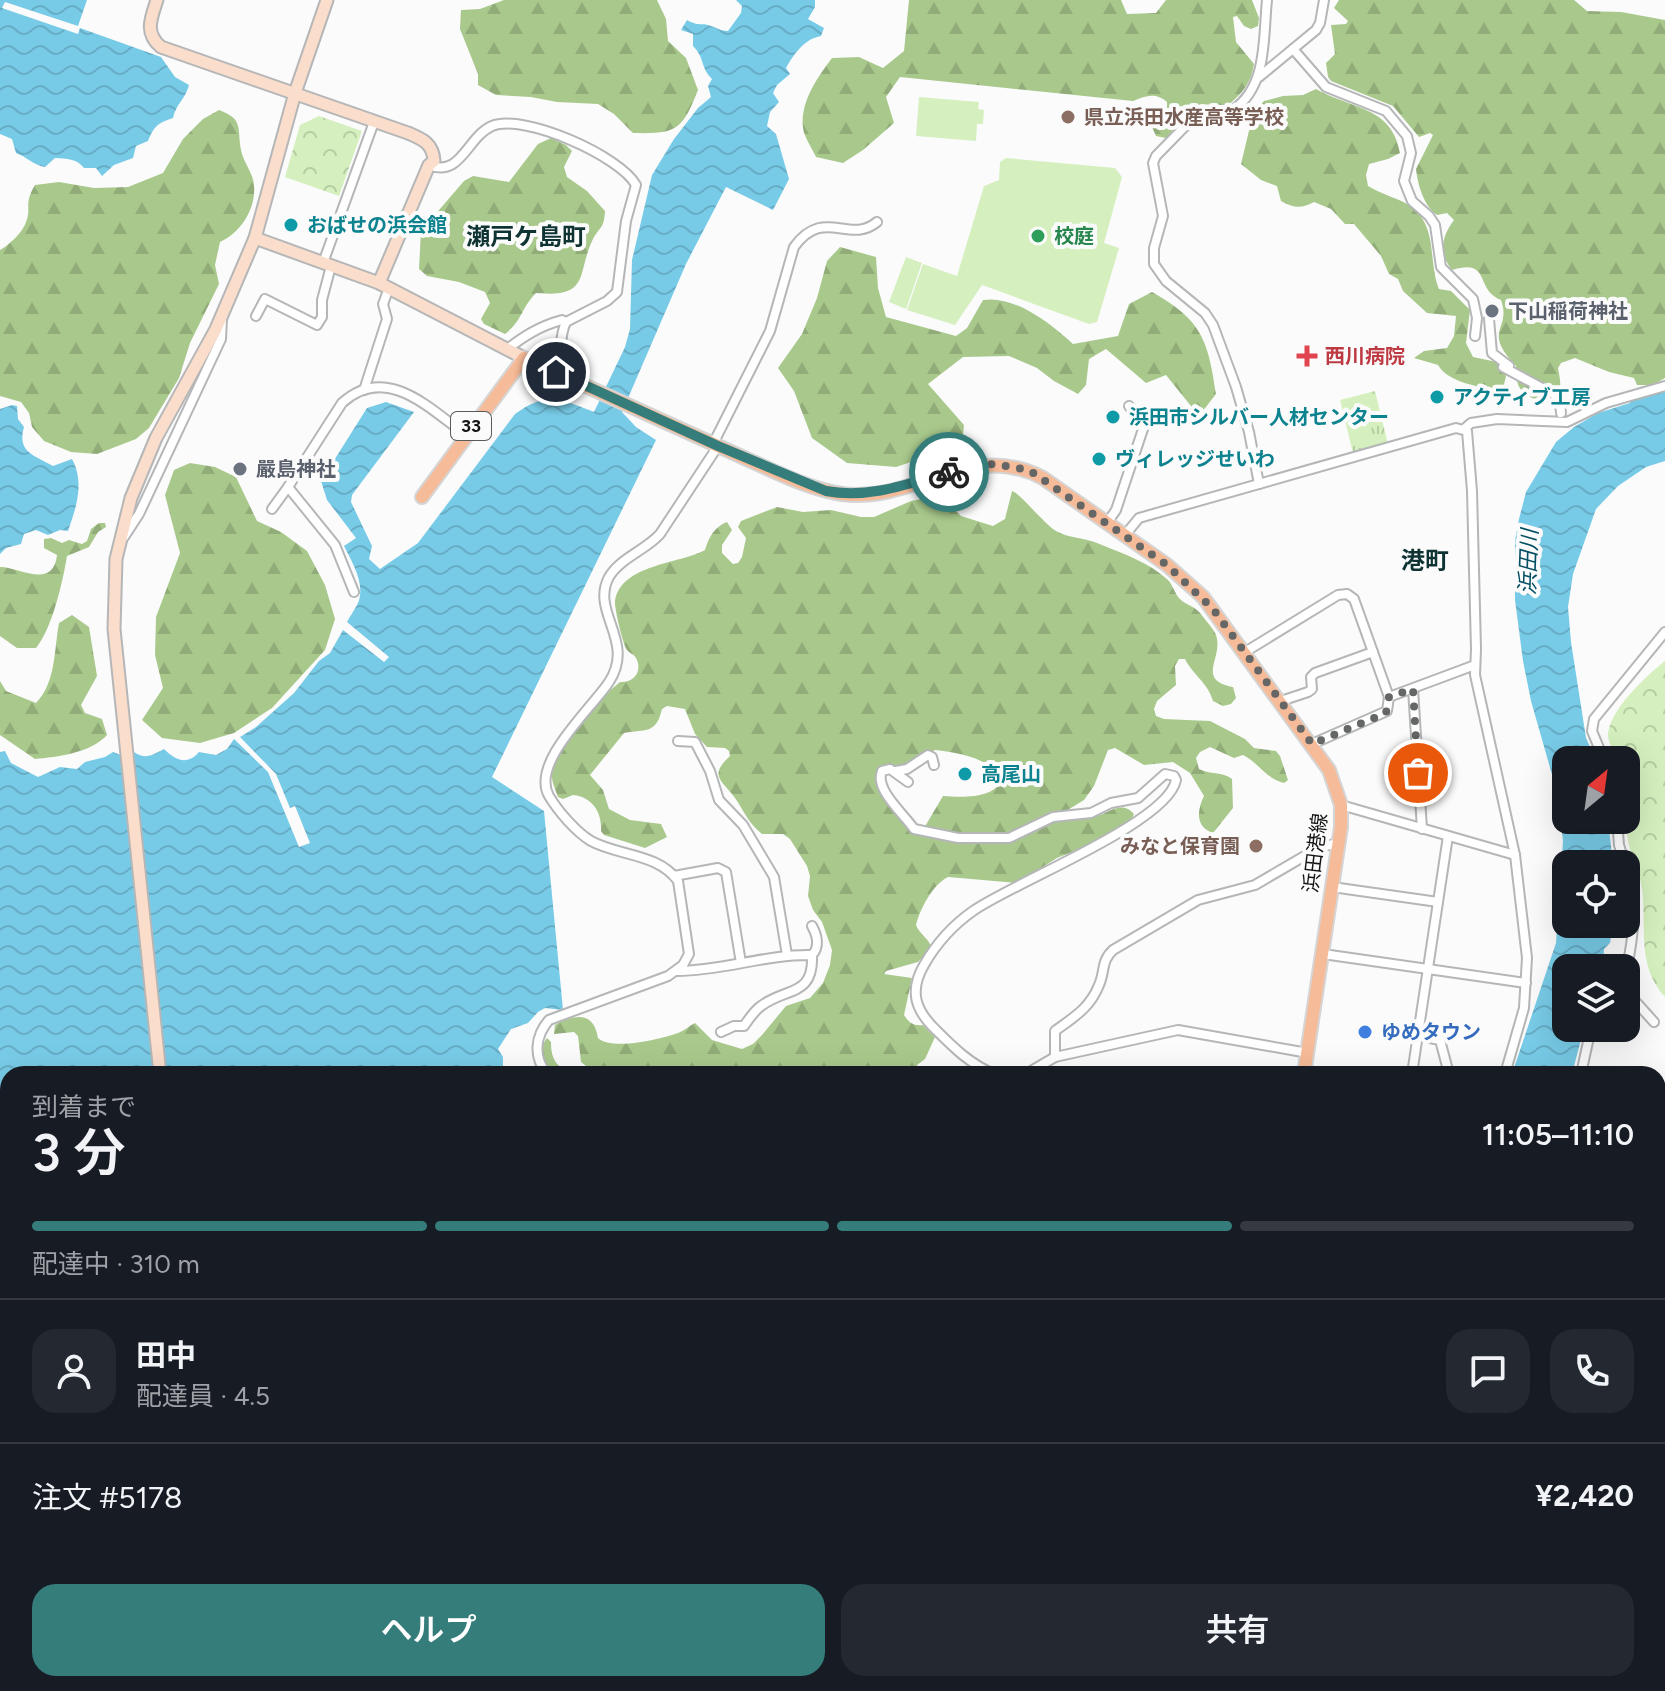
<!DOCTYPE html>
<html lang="ja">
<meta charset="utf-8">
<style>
:root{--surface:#171b24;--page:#242831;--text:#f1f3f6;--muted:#9ea1a6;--line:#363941;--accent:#347d7b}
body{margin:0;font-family:Figtree,"Noto Sans JP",sans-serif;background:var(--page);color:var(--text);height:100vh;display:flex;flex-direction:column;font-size:30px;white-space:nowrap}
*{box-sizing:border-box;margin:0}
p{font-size:26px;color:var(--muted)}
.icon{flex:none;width:44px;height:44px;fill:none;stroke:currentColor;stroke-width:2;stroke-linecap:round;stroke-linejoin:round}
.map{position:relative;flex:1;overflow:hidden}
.details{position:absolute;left:0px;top:1066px;width:1666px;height:626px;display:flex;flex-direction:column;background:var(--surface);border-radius:24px 24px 0 0;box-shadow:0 8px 32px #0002}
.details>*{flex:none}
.needle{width:52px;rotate:29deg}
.fabs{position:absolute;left:1552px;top:746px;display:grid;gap:16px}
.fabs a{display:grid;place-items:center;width:88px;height:88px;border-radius:16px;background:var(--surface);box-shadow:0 8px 32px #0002;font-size:40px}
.pin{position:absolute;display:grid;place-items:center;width:68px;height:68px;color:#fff;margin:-34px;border:4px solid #fff;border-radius:50%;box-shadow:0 2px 8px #0007}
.courier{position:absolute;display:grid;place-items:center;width:80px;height:80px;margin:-40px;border:6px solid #347d7b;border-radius:50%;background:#fff;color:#222;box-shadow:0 2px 10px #0007}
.headline em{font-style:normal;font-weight:600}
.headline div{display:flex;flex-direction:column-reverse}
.headline{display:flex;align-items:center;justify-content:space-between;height:136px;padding:0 32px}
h1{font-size:52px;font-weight:600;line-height:60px}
.bar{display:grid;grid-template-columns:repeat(4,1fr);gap:12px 8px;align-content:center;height:96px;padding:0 32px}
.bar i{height:10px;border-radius:6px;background:var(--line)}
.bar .active{background:var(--accent)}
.bar p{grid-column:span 4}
.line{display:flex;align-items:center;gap:20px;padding:0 32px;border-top:2px solid var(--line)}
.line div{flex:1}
.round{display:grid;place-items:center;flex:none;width:84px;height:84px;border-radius:24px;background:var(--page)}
.primary-button{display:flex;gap:16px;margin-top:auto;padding:16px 32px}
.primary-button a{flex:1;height:92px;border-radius:24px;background:var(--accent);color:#fff;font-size:32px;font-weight:600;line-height:92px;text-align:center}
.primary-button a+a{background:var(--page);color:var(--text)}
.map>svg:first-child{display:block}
</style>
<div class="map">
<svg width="1665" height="1691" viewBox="0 0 1665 1691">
<defs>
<pattern id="grass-tufts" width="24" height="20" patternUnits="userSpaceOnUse" patternTransform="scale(2)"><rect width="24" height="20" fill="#d5f0be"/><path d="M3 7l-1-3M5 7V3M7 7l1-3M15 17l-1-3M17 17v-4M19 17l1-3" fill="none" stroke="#b6cda2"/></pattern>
<pattern id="forest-firs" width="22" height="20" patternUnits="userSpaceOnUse" patternTransform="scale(2)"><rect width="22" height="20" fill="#a9c98c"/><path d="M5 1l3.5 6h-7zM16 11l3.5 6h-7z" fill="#91ac78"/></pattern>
<pattern id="park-crowns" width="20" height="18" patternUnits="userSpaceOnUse" patternTransform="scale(2)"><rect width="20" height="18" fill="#d5f0be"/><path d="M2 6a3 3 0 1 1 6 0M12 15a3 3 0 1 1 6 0" fill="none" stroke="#b6cda2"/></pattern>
<pattern id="water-waves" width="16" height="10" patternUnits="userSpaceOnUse" patternTransform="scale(2)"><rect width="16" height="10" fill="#78cbe7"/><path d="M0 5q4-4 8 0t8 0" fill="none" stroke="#67adc5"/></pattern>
</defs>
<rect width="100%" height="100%" fill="#fbfbfc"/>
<path fill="url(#grass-tufts)" d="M1375,391L1388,444L1353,453L1340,400Z"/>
<g fill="url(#forest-firs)" fill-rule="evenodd">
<path d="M504,0H657L666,19L668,41L686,58L698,90C682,131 676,134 633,133L614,114L598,104L557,102L531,97L496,95L478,85V74L460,29L461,10L480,9Z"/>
<path d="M909,0H1121L1127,14L1156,13L1166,0H1252L1259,18L1258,26L1251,29L1244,26L1237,16L1233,17L1236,42L1254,64C1251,83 1242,94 1227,106L1201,104L1185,116L1166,138L1156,136L1151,125L1167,112V102C1155,92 1146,96 1133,101L900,77L886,97L894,123L863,150L843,163L816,157C812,148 804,137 803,128C800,102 817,78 832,58L859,57L883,68L904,51Z"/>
<path d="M1339,0H1574L1587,11L1621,12L1665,20V378L1653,385H1637L1634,378L1609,372L1575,358L1561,363L1558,368C1559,374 1561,382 1560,388C1557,406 1532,402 1522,391C1516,384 1516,375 1516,366C1481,329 1512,331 1501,300C1474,290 1492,258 1452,270C1438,252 1442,236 1454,220L1447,213L1437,215C1424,206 1418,186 1416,169L1433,135L1430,133L1419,137L1393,106L1331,81L1328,77L1326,63L1335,54L1331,25L1346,24L1348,21L1334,8Z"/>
<path d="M1316,89C1351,109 1392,106 1400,153L1388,159L1369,164L1366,175L1368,186C1382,195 1400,198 1413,208C1438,229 1428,262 1439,289L1451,291L1470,310L1466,343L1473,357L1497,362L1506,376L1503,389C1484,389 1448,383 1438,365L1414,358L1424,351L1447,348L1454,336L1456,316L1427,313L1403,291L1398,279L1389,274L1381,256L1354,224H1345L1331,209L1314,202C1302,209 1293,208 1281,201L1277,186L1261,180L1241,164L1253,114L1264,101L1283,96L1303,95Z"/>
<path d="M219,110C244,119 237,128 241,150C243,162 254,174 254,186C256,210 240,233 220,242L215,265L219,284L190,343L179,378L149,428L136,439L97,454L71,452L44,441L32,427L29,413L21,402L0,396V250C9,245 23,232 26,222C32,207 23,205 35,185L59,182L94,188L128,187L163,173L183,139L203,119Z"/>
<path d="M551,138L566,145L572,151L564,167L567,177L587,191L605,211C604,229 600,226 593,239C576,273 592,298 536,293C521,308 523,320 505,334L484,324L481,319L490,303L485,292L459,282L427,276L419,269L421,231L464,181L473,176L509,182L538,144Z"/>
<path d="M840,247L876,257L878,288L886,317L956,336L967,328L983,300C1015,295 1051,324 1073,344L1118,336L1129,304L1152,292C1202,320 1208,340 1216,394L1199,416L1166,375L1146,383L1106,349L1089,359L1086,385L1078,394L1054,381L1037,368L1009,356L963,357L928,384L964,425L962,445L896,467L847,463L812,438L794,391L778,368L802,334L817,298L827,261Z"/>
<path d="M190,463L215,467L236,477L257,521L281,532L307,551L325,585L335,619L325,650L272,708L234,733L200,743L162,738L142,720L163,688L155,655L156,617L180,553L165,495L174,470Z"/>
<path d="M1012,491C1020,493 1043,523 1056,531C1068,538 1085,538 1097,543C1121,553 1149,562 1168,580C1173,585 1175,595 1181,600C1191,608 1195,605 1204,618C1209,625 1216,631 1217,639C1221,660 1197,680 1233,687L1236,698L1231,704L1223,706L1213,701C1208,683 1193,675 1185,659H1179L1175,666L1176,685L1157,701L1154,709L1156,716L1164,719L1210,721L1245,739L1254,748L1276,751L1280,756L1288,780L1284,783C1265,778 1259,763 1243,755L1234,758L1210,747L1200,752L1196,758L1199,769C1210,775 1222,771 1232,779L1233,808L1213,833C1195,827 1197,810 1204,796L1190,773L1173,762L1144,765L1115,748L1108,750L1094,786L1084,800L1066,811L1069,817C1078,818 1088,819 1097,816C1110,812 1122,800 1134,814L1130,823L1117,828L1092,844L1057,858L1017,883L948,877C933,884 920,909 916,925C919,934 931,940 931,948L918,962L886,971L884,974L912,978L904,1015C909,1023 914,1026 923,1025L935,1037L925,1059L917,1065L918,1074H554C544,1065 537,1050 547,1038L551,1042C551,1059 556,1066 571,1074L601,1070L602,1067L586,1066L581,1062L578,1036L574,1032L554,1034L555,1025C574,1014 594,1011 598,1038C612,1051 661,1039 678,1033C684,1031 689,1026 695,1023L712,1040L742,1049L753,1044L762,1035L786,1006L810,998L823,983L830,965L832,950L822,922L813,910L808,896L810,876L807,866L790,839L783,834H762C749,824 744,811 735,798C722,780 708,776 730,756L729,751L725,748L707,747L695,734L685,709L667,706L662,709C656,734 647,729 624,733L590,775L603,790L609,809L630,820L661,824L667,837L645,848L604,835L601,831C602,813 593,797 573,795L563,799L558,797C555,789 551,781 552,772C556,741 597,701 620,682C634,683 643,671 636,658C634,654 629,653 627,650C623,645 614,607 615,601C621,564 680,564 705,550C709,537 714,527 727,522L732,530L722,545V553L733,564L738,563L742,557L746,538L738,527L741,521L777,507L803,512L831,510L861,517H874L911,501L942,495L958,500L956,511L961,516L993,526L1005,519ZM935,750C959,753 986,757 1002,777C997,800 961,797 943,796L924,828L908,824L890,801L878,789L877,772L887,764L901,768Z"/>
<path d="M99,523H105L106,527L98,532L89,547L67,556C63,581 52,629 36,648H17L0,636V567C17,566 53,591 57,555L44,548V539L51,538L62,543L69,540L82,544L87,541L91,529Z"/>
<path d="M72,615L89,627L97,676L81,705L85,713L102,719L107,735C91,753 57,757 35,759L0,735V681L6,691L36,703C56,683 54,650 59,623Z"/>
</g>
<g fill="url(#park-crowns)">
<path d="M319,116L362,131L339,196L285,177L300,125Z"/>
<path d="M1665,661V997C1636,965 1647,928 1642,889C1640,873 1631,857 1628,841C1624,815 1626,787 1626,760H1618C1614,753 1609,744 1608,736C1608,711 1646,676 1665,661Z"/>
</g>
<g fill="#d5f0be">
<path d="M919,97L979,102L978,109L984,110L983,124H977L976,141L916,136Z"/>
<path d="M1006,158L1115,168L1122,177L1104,243L1119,248L1097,322L1089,324L982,285L955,325L907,310L923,264L957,276L984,186L999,180L1000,162Z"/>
<path d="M906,257L922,263L906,309L889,302Z"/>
</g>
<g fill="url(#water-waves)">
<path d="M0,0H87L78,26L5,2L2,8L78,34L80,28L161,57L175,77L189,85C186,98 176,104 173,118C158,123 154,126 148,141L136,146L133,158L114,165L102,176L96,168H84C76,158 67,159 55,158L45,167C33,165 27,157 16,153L12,139L0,134Z"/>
<path d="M736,0H815V7L808,19L824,28L821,36C804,39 794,54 786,68L790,74L777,85L773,93L779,102L770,112L767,126L776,134L789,179L773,210L726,187L686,264L622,412L636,427L656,440L492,777L544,811L563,1010L545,1008L538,1012L528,1023L511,1029L498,1049L503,1057V1074H8V1684H145V1691H0V752L5,751L11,763L38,777L60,767L77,769L85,762L105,757L113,752L123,756L134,752C146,760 152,755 164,749C175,760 187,766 199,752L216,755L227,749L234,739L268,772L299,847L310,843L295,806L290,808L276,774L240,737L256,727L294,693L319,661L330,653L343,630L384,662L389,657L347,622C350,616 354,611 357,605C367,586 352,562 344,546L356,538L327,500L321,481L367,408L386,402L414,412L352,495L351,502L372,546L369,559L380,569L418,543L515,414C546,391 562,399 594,412L625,347L630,329L632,260L652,175L674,139L698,108L711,97L708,86L712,79C700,67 705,58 693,46V34L681,30L687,20C699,27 701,22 711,26C718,28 720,31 728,31L741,13L742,6Z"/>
<path d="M1665,390V461L1646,467L1618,486L1596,509L1573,574L1568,607L1571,642L1586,738L1596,760H1566V820H1608L1613,864H1566V924H1613L1610,943L1604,949L1603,968H1566V1028H1584L1572,1074H1512L1556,943L1563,841L1557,792L1531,701L1523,661L1515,600V541L1519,519L1526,492L1556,442L1574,427L1598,413L1630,403V400Z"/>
<path d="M12,405L17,406L18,419L24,427C17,452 33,455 53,466L72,459C85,483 76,508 68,531L60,530L48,535L36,530L24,534L21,544L6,548L0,554V409Z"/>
<path d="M333,1684H726L725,1691H334Z"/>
</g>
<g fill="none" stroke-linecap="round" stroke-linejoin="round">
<g stroke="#b5b6b7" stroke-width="12">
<g id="street">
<path d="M1293,49L1326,87L1386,111L1407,136L1411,153L1404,181L1412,201L1429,216L1435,225L1441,267L1473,299L1477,318L1475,336"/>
<path d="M1259,77L1316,30L1320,23L1324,0"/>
<path d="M429,165C461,178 467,137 492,126C524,113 620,156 636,185L626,221L617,292L607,301L566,322C558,338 563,356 556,372"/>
<path d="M323,263L374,122"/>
<path d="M256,316L265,299L317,325L322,317V300L331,266"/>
<path d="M1489,319L1492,353L1509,366"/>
<path d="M506,350C524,336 540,326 562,320L566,322"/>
<path d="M1503,367L1555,395L1560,403L1561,413"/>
<path d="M364,390L387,319L383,304L389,288"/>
<path d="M1464,429L1471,423L1497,419L1567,422L1606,403L1665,386"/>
<path d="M713,444L770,331L794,247C824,206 849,245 877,222"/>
<path d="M1259,484L1249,432L1236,387L1213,325L1205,313L1166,281L1154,264V248L1163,216L1153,163L1156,156L1199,112L1233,110C1268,86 1263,37 1267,0"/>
<path d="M272,509L288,487"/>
<path d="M1107,523L1116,510L1144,426L1129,406"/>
<path d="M1125,535L1139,518L1456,428L1467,431L1472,491L1476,649L1475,675L1515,855L1527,958L1524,1008L1505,1074"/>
<path d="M124,537L139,514L221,339L222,318"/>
<path d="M354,592L335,545L288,487L342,403C386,363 429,408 466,435"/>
<path d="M1245,652L1338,595L1347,594L1354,599L1389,697L1387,711L1312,744"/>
<path d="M1413,689L1422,829"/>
<path d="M1389,697L1475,665"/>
<path d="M1281,701L1308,692L1312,689L1311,677L1315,673L1373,652"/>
<path d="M678,741L695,742L710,771L719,800L743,825L774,877L787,955"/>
<path d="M1604,760L1592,731L1594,719L1665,632"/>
<path d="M896,771L907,769L928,755L932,757L934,765"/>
<path d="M908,782L890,769L882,771C874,789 903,813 914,829L958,838H1009L1053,817L1091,813L1111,803L1138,798L1165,774L1174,776L1176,780C1168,823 1012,883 973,911C953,925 936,944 924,965C909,991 915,1010 936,1030C954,1048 970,1064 994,1074"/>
<path d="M1341,805L1515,855"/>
<path d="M1617,820L1619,845L1625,864"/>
<path d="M1626,866C1639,899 1633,939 1626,973"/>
<path d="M674,876L718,868L726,872L741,963"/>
<path d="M1332,887L1438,902"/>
<path d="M812,926C817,935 820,947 812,955"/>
<path d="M1323,954L1526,983"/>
<path d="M677,971C723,971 766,954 812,955C814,997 786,987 761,1006C754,1011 749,1019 744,1026H734L721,1032"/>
<path d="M1626,991L1654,1022"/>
<path d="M1420,1036L1440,1040L1449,1074"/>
<path d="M1055,1057V1031C1074,1017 1090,1008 1099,985C1105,972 1101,961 1113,950L1198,900L1255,885L1320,847L1339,843"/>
<path d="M547,1074C533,1057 535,1036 549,1020L668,976L683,965L689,954L678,881C658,853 618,856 591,841C576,832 558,811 549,796C530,763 592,708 609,682C636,641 590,612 609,577C620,558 646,550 660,534L718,446"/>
<path d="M1026,1074L1055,1057L1178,1030L1308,1053"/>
<path d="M1412,1074L1448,836"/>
<path d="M1581,1074L1591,1028"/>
<path d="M1658,1105L1665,1106"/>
<path d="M1658,1509L1665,1513"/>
<path d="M1658,1613L1665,1617"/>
<path d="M245,1684L257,1691"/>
<path d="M852,1684V1691"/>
<path d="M899,1684L902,1691"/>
<path d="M1040,1684L1055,1691"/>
<path d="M1444,1684L1446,1691"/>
<path d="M1509,1684V1691"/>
<path d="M1620,1684L1628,1691"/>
<path d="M212,1691L213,1684"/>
<path d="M820,1691L821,1684"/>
<path d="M1350,1691L1351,1684"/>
</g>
</g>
<g stroke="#b5b6b7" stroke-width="15">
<g id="secondary">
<path d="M157,0C151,18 144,33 161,47L408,133C422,139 433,143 434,161L429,165L379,283"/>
<path d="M255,238L379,283L524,358"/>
<path d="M160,1074L114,629L116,559L131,498L156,438L216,329L255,238L295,93L327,0"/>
<path d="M225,1691V1684"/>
<path d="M257,1691L261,1684"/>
<path d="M776,1691L777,1684"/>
</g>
</g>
<g stroke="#d5d5d5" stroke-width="16">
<path id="primary" d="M422,497L524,358C596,391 668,424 740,456C772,470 807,489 842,494C914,504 970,439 1043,478L1167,565L1203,597L1329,770L1341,805V827L1304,1074"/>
</g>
<g stroke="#d5d5d5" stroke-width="18">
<g id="highway">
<path d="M1658,1279H1665"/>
<path d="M1174,1691L1176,1684"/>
</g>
</g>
<use href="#street" stroke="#fff" stroke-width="8"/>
<use href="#secondary" stroke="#faddcb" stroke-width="11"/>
<use href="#primary" stroke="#f6bb98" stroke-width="12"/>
<use href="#highway" stroke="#f08d53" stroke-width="14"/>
</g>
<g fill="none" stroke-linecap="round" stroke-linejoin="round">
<path stroke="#656666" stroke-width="8" stroke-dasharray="0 14.4" d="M949,472L993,464L1029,470L1167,565L1213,609L1312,744L1386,713L1389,697L1413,689L1418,773"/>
<path stroke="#347d7b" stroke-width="10" d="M556,372L718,446L826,491C869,499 908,484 949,472"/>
</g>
<g fill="#8d6e63" stroke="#fbfbfc" stroke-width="3">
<circle cx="1068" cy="117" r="8"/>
<circle cx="1256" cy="846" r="8"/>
</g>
<g fill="#0f9aa8" stroke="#fbfbfc" stroke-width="3">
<circle cx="291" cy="225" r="8"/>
<circle cx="1437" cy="397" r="8"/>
<circle cx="1113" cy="417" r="8"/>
<circle cx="1099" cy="459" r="8"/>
<circle cx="965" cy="774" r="8"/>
</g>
<circle fill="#2e9e5b" stroke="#fbfbfc" stroke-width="3" cx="1038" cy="236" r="8"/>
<g fill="#6b7280" stroke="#fbfbfc" stroke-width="3">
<circle cx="1492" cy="311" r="8"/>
<circle cx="240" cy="469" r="8"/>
</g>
<path fill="#e0444e" stroke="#fbfbfc" stroke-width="3" d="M1303 344h8v8h8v8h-8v8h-8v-8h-8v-8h8z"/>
<circle fill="#3f7fe0" stroke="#fbfbfc" stroke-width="3" cx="1365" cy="1032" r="8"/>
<g text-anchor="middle" stroke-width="8" stroke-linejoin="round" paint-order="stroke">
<rect fill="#fbfbfc" stroke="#595a5a" stroke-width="2" x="451" y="412" width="40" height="28" rx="6"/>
<g font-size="18" font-weight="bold" fill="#141515">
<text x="471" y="432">33</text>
</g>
<g font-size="20" font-weight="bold" fill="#785e54" stroke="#fbfbfc" text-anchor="start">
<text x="1084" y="124">県立浜田水産高等学校</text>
<text x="1240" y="853" text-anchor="end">みなと保育園</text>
</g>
<g font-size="20" font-weight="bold" fill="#0d838f" stroke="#fbfbfc" text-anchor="start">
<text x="307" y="232">おばせの浜会館</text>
<text x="1453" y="404">アクティブ工房</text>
<text x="1129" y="424">浜田市シルバー人材センター</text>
<text x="1115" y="466">ヴィレッジせいわ</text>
<text x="981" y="781">高尾山</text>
</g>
<g font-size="20" font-weight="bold" fill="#27864d" stroke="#fbfbfc" text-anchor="start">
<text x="1054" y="243">校庭</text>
</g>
<g font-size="20" font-weight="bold" fill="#5b616d" stroke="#fbfbfc" text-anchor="start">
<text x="1508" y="318">下山稲荷神社</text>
<text x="256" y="476">嚴島神社</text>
</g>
<g font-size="20" font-weight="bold" fill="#be3a42" stroke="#fbfbfc" text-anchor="start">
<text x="1325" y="363">西川病院</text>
</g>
<g font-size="20" fill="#141515" stroke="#fbfbfc">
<text transform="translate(1315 853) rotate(-83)" y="7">浜田港線</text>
</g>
<g font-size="20" font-weight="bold" fill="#366cbe" stroke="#fbfbfc" text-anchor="start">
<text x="1381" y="1039">ゆめタウン</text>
</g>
<g font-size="22" font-style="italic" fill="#044f63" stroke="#fbfbfc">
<text transform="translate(1528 562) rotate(-88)" y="8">浜田川</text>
</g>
<g font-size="24" font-weight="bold" fill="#0f3232" stroke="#fbfbfc">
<text x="526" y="245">瀬戸ケ島町</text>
<text x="1425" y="569">港町</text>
</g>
</g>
</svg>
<div class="fabs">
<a><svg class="needle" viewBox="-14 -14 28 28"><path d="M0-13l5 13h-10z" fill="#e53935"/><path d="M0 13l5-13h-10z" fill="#9ea1a6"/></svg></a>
<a><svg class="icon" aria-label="locate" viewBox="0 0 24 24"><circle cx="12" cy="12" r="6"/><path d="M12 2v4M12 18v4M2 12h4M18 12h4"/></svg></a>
<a><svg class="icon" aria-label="layers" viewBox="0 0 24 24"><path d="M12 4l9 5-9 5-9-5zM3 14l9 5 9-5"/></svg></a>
</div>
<div class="pin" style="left:1418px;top:773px;background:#ea580c"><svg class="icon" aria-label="bag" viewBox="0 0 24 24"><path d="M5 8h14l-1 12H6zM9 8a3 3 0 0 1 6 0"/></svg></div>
<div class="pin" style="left:556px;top:372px;background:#1f2937"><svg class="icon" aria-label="home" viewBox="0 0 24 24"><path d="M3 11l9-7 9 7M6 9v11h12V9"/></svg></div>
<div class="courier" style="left:949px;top:472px"><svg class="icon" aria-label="bike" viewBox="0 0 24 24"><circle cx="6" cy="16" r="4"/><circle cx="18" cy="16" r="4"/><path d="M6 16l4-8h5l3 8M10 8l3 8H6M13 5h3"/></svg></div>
<section class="details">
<div class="headline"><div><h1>3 分</h1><p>到着まで</p></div><em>11:05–11:10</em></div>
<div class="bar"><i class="active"></i><i class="active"></i><i class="active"></i><i></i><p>配達中 · 310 m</p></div>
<div class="line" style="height:144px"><a class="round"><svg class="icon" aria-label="person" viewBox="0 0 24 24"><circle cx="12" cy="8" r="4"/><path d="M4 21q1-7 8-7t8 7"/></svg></a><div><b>田中</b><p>配達員 · 4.5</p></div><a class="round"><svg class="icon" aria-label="chat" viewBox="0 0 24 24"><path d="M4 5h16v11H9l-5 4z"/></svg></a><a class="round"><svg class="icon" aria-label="phone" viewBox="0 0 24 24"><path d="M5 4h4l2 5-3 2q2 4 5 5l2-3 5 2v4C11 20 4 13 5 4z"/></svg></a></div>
<div class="line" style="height:104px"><div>注文 #5178</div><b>¥2,420</b></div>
<div class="primary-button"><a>ヘルプ</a><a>共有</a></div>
</section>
</div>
